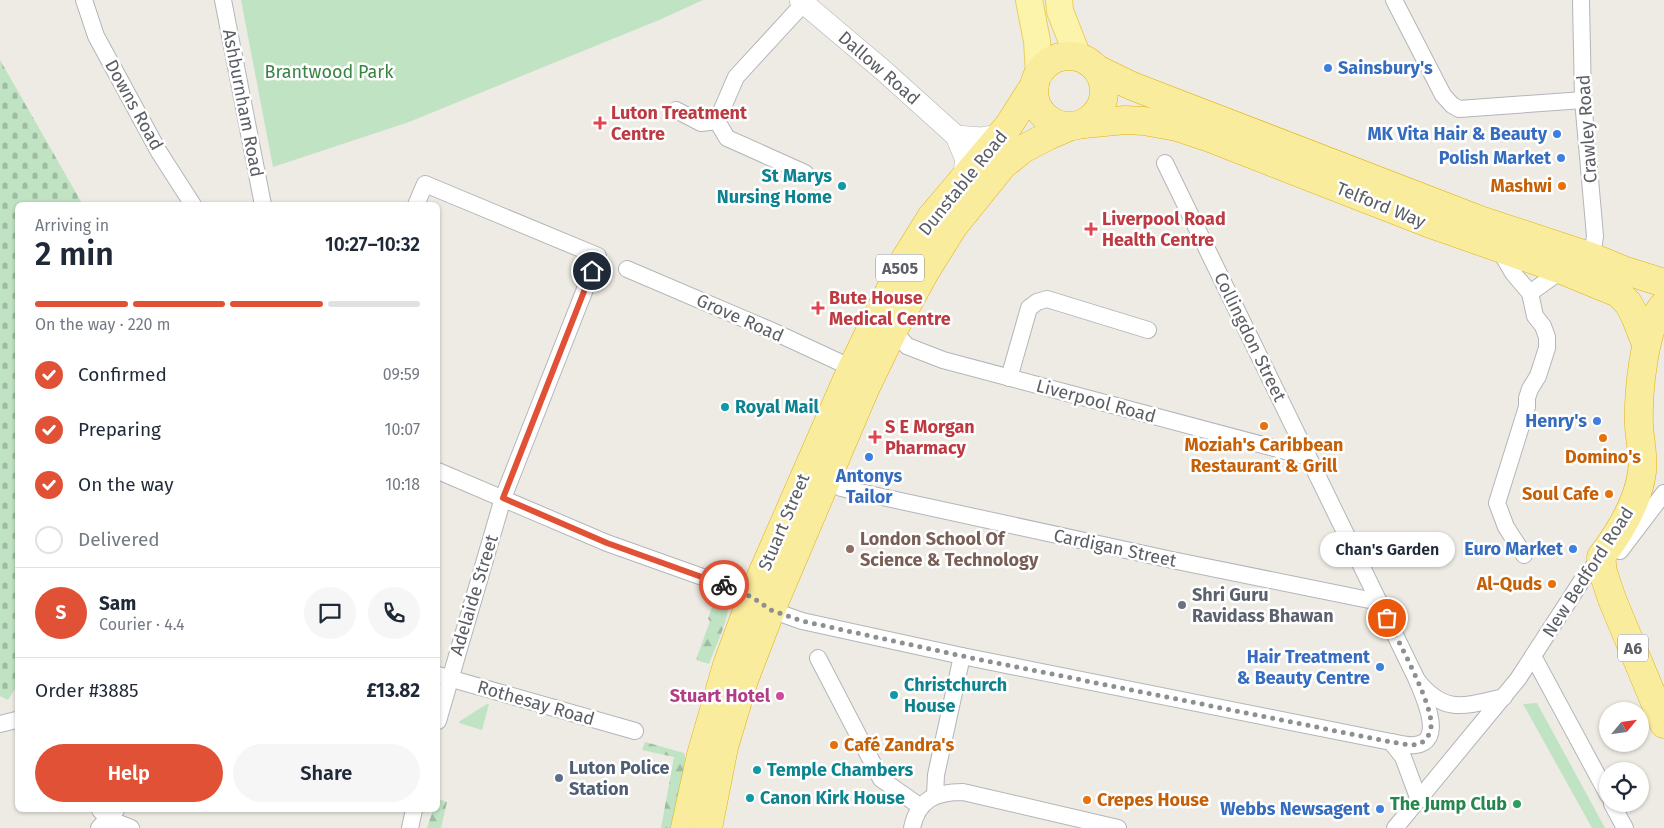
<!DOCTYPE html>
<meta charset="utf-8">
<style>
:root{--surface:#fff;--page:#f6f6f7;--text:#1f2937;--muted:#747a83;--line:#e0e1e3;--accent:#e05136}
body{margin:0;font-family:"Fira Sans",sans-serif;background:var(--page);color:var(--text);height:100vh;display:flex;flex-direction:column;font-size:19px;white-space:nowrap}
*{box-sizing:border-box;margin:0}
p{font-size:16px;color:var(--muted)}
.icon{flex:none;width:28px;height:28px;fill:none;stroke:currentColor;stroke-width:2;stroke-linecap:round;stroke-linejoin:round}
.map{position:relative;flex:1;overflow:hidden}
.sheet{position:absolute;left:15px;top:202px;width:425px;height:610px;display:flex;flex-direction:column;background:var(--surface);border-radius:8px;box-shadow:0 1px 4px #0004}
.sheet>*{flex:none}
.needle{width:32px;rotate:61deg}
.controls{position:absolute;left:1599px;top:702px;display:grid;gap:10px}
.controls a{display:grid;place-items:center;width:50px;height:50px;border-radius:50%;background:var(--surface);box-shadow:0 1px 4px #0004;font-size:25px}
.pin{position:absolute;display:grid;place-items:center;width:42px;height:42px;color:#fff;margin:-21px;border:2px solid #fff;border-radius:50%;box-shadow:0 1px 5px #0007}
.courier{position:absolute;display:grid;place-items:center;width:50px;height:50px;margin:-25px;border:4px solid #e05136;border-radius:50%;background:#fff;color:#222;box-shadow:0 1px 6px #0007}
.bubble{position:absolute;height:35px;border-radius:18px;background:var(--surface);box-shadow:0 1px 4px #0004;font-size:16px;font-weight:600;line-height:35px;text-align:center}
.overview em{font-style:normal;font-weight:600}
.overview div{display:flex;flex-direction:column-reverse}
.overview{display:flex;align-items:center;justify-content:space-between;height:85px;padding:0 20px}
h1{font-size:32px;font-weight:600;line-height:38px}
.bar{display:grid;grid-template-columns:repeat(4,1fr);gap:8px 5px;align-content:center;height:60px;padding:0 20px}
.bar i{height:6px;border-radius:4px;background:var(--line)}
.bar .current{background:var(--accent)}
.bar p{grid-column:span 4}
.line{display:flex;align-items:center;gap:12px;padding:0 20px;border-top:1px solid var(--line)}
.line div{flex:1}
.round{display:grid;place-items:center;flex:none;width:52px;height:52px;border-radius:26px;background:var(--page)}
ol{padding:0 20px;list-style:none}
li{display:flex;align-items:center;gap:15px;height:55px}
li p{margin-inline-start:auto}
li .icon{padding:5px;border-radius:50%;background:var(--accent);color:#fff;stroke-width:4}
li:last-child{color:var(--muted)}
li i{width:28px;height:28px;border:2px solid var(--line);border-radius:50%}
.action{display:flex;gap:10px;margin-top:auto;padding:10px 20px}
.action a{flex:1;height:58px;border-radius:30px;background:var(--accent);color:#fff;font-size:20px;font-weight:600;line-height:58px;text-align:center}
.action a+a{background:var(--page);color:var(--text)}
.map>svg:first-child{display:block}
</style>
<div class="map">
<svg width="1664" height="828" viewBox="0 0 1664 828">
<defs>
<pattern id="forest-firs" width="22" height="20" patternUnits="userSpaceOnUse" patternTransform="scale(1.25)"><rect width="22" height="20" fill="#c0e3c3"/><path d="M5 1l3.5 6h-7zM16 11l3.5 6h-7z" fill="#9fbba2"/></pattern>
<pattern id="cemetery-stones" width="16" height="16" patternUnits="userSpaceOnUse" patternTransform="scale(1.25)"><rect width="16" height="16" fill="#c0e3c3"/><path d="M2 7V4a2 2 0 0 1 4 0v3zM10 15v-3a2 2 0 0 1 4 0v3z" fill="#9fbba2"/></pattern>
</defs>
<rect width="100%" height="100%" fill="#edebe3"/>
<g fill="#c0e3c3">
<path d="M241,0H703L659,20L409,122L273,167Z"/>
<path d="M1537,703L1605,828H1592L1523,704Z"/>
<path d="M487,704H489L482,730L459,723L460,721Z"/>
</g>
<g fill="url(#forest-firs)">
<path d="M716,595C720,597 725,598 727,601C733,612 713,652 709,664L696,660L710,621L708,619Z"/>
<path d="M645,742L684,753L687,763L672,828H661L674,757L642,750Z"/>
<path d="M438,799L447,802L441,828H427L433,810H438Z"/>
</g>
<path fill="url(#cemetery-stones)" d="M0,60L83,205H18V684L8,700L0,696Z"/>
<g fill="none" stroke-linecap="round" stroke-linejoin="round">
<g stroke="#b3b5b9" stroke-width="18">
<g id="minor">
<path d="M84,0L96,36L159,152L193,205"/>
<path d="M223,0L263,205"/>
<path d="M1394,0L1443,95L1452,105L1459,109L1583,100"/>
<path d="M1581,0L1583,100L1595,236L1594,243L1589,256"/>
<path d="M676,110L701,123L717,121L736,77L804,3"/>
<path d="M717,121L727,138L805,173"/>
<path d="M1165,163L1417,680C1444,715 1465,706 1504,697"/>
<path d="M416,205L425,184L598,256L503,498L438,721"/>
<path d="M1499,249L1513,273L1530,293L1535,316L1543,326L1547,337V348L1538,376L1530,389L1527,398V407L1497,503L1506,527L1524,555"/>
<path d="M627,269L770,330L852,368"/>
<path d="M1530,293L1562,270"/>
<path d="M895,327L900,338L907,346L943,360L1308,457"/>
<path d="M1009,378L1029,308L1037,302L1047,299L1148,330"/>
<path d="M438,471L607,543L725,585L752,597L771,610L802,621L962,656L1391,742C1398,743 1407,746 1415,745C1446,742 1423,695 1417,680"/>
<path d="M831,472L835,482L841,488L1172,560L1379,602"/>
<path d="M1620,551L1664,493"/>
<path d="M1533,656L1608,795"/>
<path d="M818,658L881,779L921,807"/>
<path d="M438,675L635,731"/>
<path d="M0,724L16,720L18,721"/>
<path d="M1391,742L1403,757L1419,800"/>
<path d="M935,795L936,775L962,656"/>
<path d="M1612,804L1625,828"/>
<path d="M100,810L108,819L131,828"/>
<path d="M99,828L116,810"/>
<path d="M410,828L414,810"/>
<path d="M912,828C918,799 936,792 963,792L1118,828"/>
<path d="M1395,828L1518,679L1581,582L1601,557"/>
</g>
</g>
<g stroke="#b3b5b9" stroke-width="22">
<g id="tertiary">
<path d="M800,0L884,71L956,136L966,160L963,178"/>
<path d="M956,136L981,138L1001,135"/>
</g>
</g>
<g stroke="#eace5f" stroke-width="28">
<g id="primary">
<path d="M1029,0L1037,41L1039,73"/>
<path d="M1059,0L1060,11L1078,57"/>
</g>
</g>
<g stroke="#e4b10c" stroke-width="29">
<g id="trunk">
<circle cx="1069" cy="91" r="35"/>
<path d="M1097,69L1132,86L1480,220L1589,256L1623,270L1664,283"/>
<path d="M1084,124L1125,120L1144,121L1177,127L1210,138L1428,223L1562,270L1618,293L1628,303L1635,316L1646,344"/>
<path d="M1664,305C1643,326 1638,396 1639,426C1640,442 1644,457 1642,472C1638,503 1620,532 1601,557L1603,572L1612,599L1664,724"/>
<path d="M685,828L701,755L727,665L752,597L852,368L904,261L932,216L1009,125L1035,84"/>
<path d="M708,828L724,747L744,680L771,610L865,389L895,327L925,272L953,227L1003,165L1023,149L1048,136L1069,127"/>
</g>
</g>
<use href="#minor" stroke="#fff" stroke-width="16"/>
<use href="#tertiary" stroke="#fff" stroke-width="21"/>
<use href="#primary" stroke="#fbf4aa" stroke-width="26"/>
<use href="#trunk" stroke="#f9ec9d" stroke-width="28"/>
</g>
<g fill="none" stroke-linecap="round" stroke-linejoin="round">
<path stroke="#8e8f90" stroke-width="5" stroke-dasharray="0 9" d="M724,585L752,597L771,610L802,621L962,656L1391,742C1400,743 1413,747 1421,743C1426,740 1431,733 1431,727C1434,706 1397,639 1387,618"/>
<path stroke="#e05136" stroke-width="6" d="M592,271L503,498L607,543L724,585"/>
</g>
<g fill="#3f7fe0" stroke="#fff" stroke-width="2">
<circle cx="1328" cy="68" r="5"/>
<circle cx="1557" cy="134" r="5"/>
<circle cx="1561" cy="158" r="5"/>
<circle cx="1597" cy="421" r="5"/>
<circle cx="869" cy="457" r="5"/>
<circle cx="1573" cy="549" r="5"/>
<circle cx="1380" cy="667" r="5"/>
<circle cx="1380" cy="809" r="5"/>
</g>
<g fill="#e0444e" stroke="#fff" stroke-width="2">
<path d="M597.5 115.5h5v5h5v5h-5v5h-5v-5h-5v-5h5z"/>
<path d="M1088.5 221.5h5v5h5v5h-5v5h-5v-5h-5v-5h5z"/>
<path d="M815.5 300.5h5v5h5v5h-5v5h-5v-5h-5v-5h5z"/>
<path d="M872.5 429.5h5v5h5v5h-5v5h-5v-5h-5v-5h5z"/>
</g>
<g fill="#0f9aa8" stroke="#fff" stroke-width="2">
<circle cx="842" cy="186" r="5"/>
<circle cx="725" cy="407" r="5"/>
<circle cx="894" cy="695" r="5"/>
<circle cx="757" cy="770" r="5"/>
<circle cx="750" cy="798" r="5"/>
</g>
<g fill="#e8710a" stroke="#fff" stroke-width="2">
<circle cx="1562" cy="186" r="5"/>
<circle cx="1264" cy="426" r="5"/>
<circle cx="1603" cy="438" r="5"/>
<circle cx="1609" cy="494" r="5"/>
<circle cx="1552" cy="584" r="5"/>
<circle cx="834" cy="745" r="5"/>
<circle cx="1087" cy="800" r="5"/>
</g>
<circle fill="#8d6e63" stroke="#fff" stroke-width="2" cx="850" cy="549" r="5"/>
<circle fill="#6b7280" stroke="#fff" stroke-width="2" cx="1182" cy="605" r="5"/>
<circle fill="#d1479c" stroke="#fff" stroke-width="2" cx="780" cy="696" r="5"/>
<circle fill="#5c6f8a" stroke="#fff" stroke-width="2" cx="559" cy="778" r="5"/>
<circle fill="#2e9e5b" stroke="#fff" stroke-width="2" cx="1517" cy="804" r="5"/>
<g text-anchor="middle" stroke-width="5" stroke-linejoin="round" paint-order="stroke">
<g fill="#fff" stroke="#8c8e92" stroke-width="1">
<rect x="876" y="254.5" width="48" height="27" rx="4"/>
<rect x="1618" y="634.5" width="30" height="27" rx="4"/>
</g>
<g font-size="16" font-weight="bold" fill="#5b5e63">
<text x="900" y="274">A505</text>
<text x="1633" y="654">A6</text>
</g>
<g font-size="18" fill="#5b5e63" stroke="#fff">
<text transform="translate(879 68) rotate(41)" y="6">Dallow Road</text>
<text transform="translate(243 103) rotate(79)" y="6">Ashburnham Road</text>
<text transform="translate(134 105) rotate(61)" y="6">Downs Road</text>
<text transform="translate(1587 129) rotate(-94)" y="6">Crawley Road</text>
<text transform="translate(963 183) rotate(-51)" y="6">Dunstable Road</text>
<text transform="translate(1381 205) rotate(22)" y="6">Telford Way</text>
<text transform="translate(740 318) rotate(24)" y="6">Grove Road</text>
<text transform="translate(1250 337) rotate(64)" y="6">Collingdon Street</text>
<text transform="translate(1096 401) rotate(15)" y="6">Liverpool Road</text>
<text transform="translate(784 522) rotate(-67)" y="6">Stuart Street</text>
<text transform="translate(1115 548) rotate(12)" y="6">Cardigan Street</text>
<text transform="translate(1588 572) rotate(-57)" y="6">New Bedford Road</text>
<text transform="translate(474 595) rotate(-73)" y="6">Adelaide Street</text>
<text transform="translate(536 703) rotate(16)" y="6">Rothesay Road</text>
</g>
<g font-size="18" font-weight="bold" fill="#366cbe" stroke="#fff" text-anchor="end">
<text x="1338" y="74" text-anchor="start">Sainsbury's</text>
<text x="1547" y="140">MK Vita Hair &amp; Beauty</text>
<text x="1551" y="164">Polish Market</text>
<text x="1587" y="427">Henry's</text>
<text x="869" y="482" text-anchor="middle">Antonys<tspan x="869" dy="21">Tailor</tspan></text>
<text x="1563" y="555">Euro Market</text>
<text x="1370" y="663">Hair Treatment<tspan x="1370" dy="21">&amp; Beauty Centre</tspan></text>
<text x="1370" y="815">Webbs Newsagent</text>
</g>
<g font-size="18" fill="#398343" stroke="#fff">
<text x="329" y="78">Brantwood Park</text>
</g>
<g font-size="18" font-weight="bold" fill="#be3a42" stroke="#fff" text-anchor="start">
<text x="611" y="119">Luton Treatment<tspan x="611" dy="21">Centre</tspan></text>
<text x="1102" y="225">Liverpool Road<tspan x="1102" dy="21">Health Centre</tspan></text>
<text x="829" y="304">Bute House<tspan x="829" dy="21">Medical Centre</tspan></text>
<text x="885" y="433">S E Morgan<tspan x="885" dy="21">Pharmacy</tspan></text>
</g>
<g font-size="18" font-weight="bold" fill="#0d838f" stroke="#fff" text-anchor="start">
<text x="832" y="182" text-anchor="end">St Marys<tspan x="832" dy="21">Nursing Home</tspan></text>
<text x="735" y="413">Royal Mail</text>
<text x="904" y="691">Christchurch<tspan x="904" dy="21">House</tspan></text>
<text x="767" y="776">Temple Chambers</text>
<text x="760" y="804">Canon Kirk House</text>
</g>
<g font-size="18" font-weight="bold" fill="#c56008" stroke="#fff" text-anchor="end">
<text x="1552" y="192">Mashwi</text>
<text x="1264" y="451" text-anchor="middle">Moziah's Caribbean<tspan x="1264" dy="21">Restaurant &amp; Grill</tspan></text>
<text x="1603" y="463" text-anchor="middle">Domino's</text>
<text x="1599" y="500">Soul Cafe</text>
<text x="1542" y="590">Al-Quds</text>
<text x="844" y="751" text-anchor="start">Café Zandra's</text>
<text x="1097" y="806" text-anchor="start">Crepes House</text>
</g>
<g font-size="18" font-weight="bold" fill="#785e54" stroke="#fff" text-anchor="start">
<text x="860" y="545">London School Of<tspan x="860" dy="21">Science &amp; Technology</tspan></text>
</g>
<g font-size="18" font-weight="bold" fill="#5b616d" stroke="#fff" text-anchor="start">
<text x="1192" y="601">Shri Guru<tspan x="1192" dy="21">Ravidass Bhawan</tspan></text>
</g>
<g font-size="18" font-weight="bold" fill="#b23c85" stroke="#fff" text-anchor="end">
<text x="770" y="702">Stuart Hotel</text>
</g>
<g font-size="18" font-weight="bold" fill="#4e5e75" stroke="#fff" text-anchor="start">
<text x="569" y="774">Luton Police<tspan x="569" dy="21">Station</tspan></text>
</g>
<g font-size="18" font-weight="bold" fill="#27864d" stroke="#fff" text-anchor="end">
<text x="1507" y="810">The Jump Club</text>
</g>
</g>
</svg>
<div class="controls">
<a><svg class="needle" viewBox="-14 -14 28 28"><path d="M0-13l5 13h-10z" fill="#e53935"/><path d="M0 13l5-13h-10z" fill="#747a83"/></svg></a>
<a><svg class="icon" aria-label="locate" viewBox="0 0 24 24"><circle cx="12" cy="12" r="6"/><path d="M12 2v4M12 18v4M2 12h4M18 12h4"/></svg></a>
</div>
<div class="pin" style="left:1387px;top:618px;background:#ea580c"><svg class="icon" aria-label="bag" viewBox="0 0 24 24"><path d="M5 8h14l-1 12H6zM9 8a3 3 0 0 1 6 0"/></svg></div>
<div class="pin" style="left:592px;top:271px;background:#1f2937"><svg class="icon" aria-label="home" viewBox="0 0 24 24"><path d="M3 11l9-7 9 7M6 9v11h12V9"/></svg></div>
<div class="courier" style="left:724px;top:585px"><svg class="icon" aria-label="bike" viewBox="0 0 24 24"><circle cx="6" cy="16" r="4"/><circle cx="18" cy="16" r="4"/><path d="M6 16l4-8h5l3 8M10 8l3 8H6M13 5h3"/></svg></div>
<div class="bubble" style="left:1320px;top:532px;width:135px">Chan's Garden</div>
<section class="sheet">
<div class="overview"><div><h1>2 min</h1><p>Arriving in</p></div><em>10:27–10:32</em></div>
<div class="bar"><i class="current"></i><i class="current"></i><i class="current"></i><i></i><p>On the way · 220 m</p></div>
<ol>
<li><svg class="icon" aria-label="check" viewBox="0 0 24 24"><path d="M5 12l5 5 9-10"/></svg>Confirmed<p>09:59</p></li>
<li><svg class="icon" aria-label="check" viewBox="0 0 24 24"><path d="M5 12l5 5 9-10"/></svg>Preparing<p>10:07</p></li>
<li><svg class="icon" aria-label="check" viewBox="0 0 24 24"><path d="M5 12l5 5 9-10"/></svg>On the way<p>10:18</p></li>
<li><i></i>Delivered</li>
</ol>
<div class="line" style="height:90px"><b class="round" style="background:var(--accent);color:#fff">S</b><div><b>Sam</b><p>Courier · 4.4</p></div><a class="round"><svg class="icon" aria-label="chat" viewBox="0 0 24 24"><path d="M4 5h16v11H9l-5 4z"/></svg></a><a class="round"><svg class="icon" aria-label="phone" viewBox="0 0 24 24"><path d="M5 4h4l2 5-3 2q2 4 5 5l2-3 5 2v4C11 20 4 13 5 4z"/></svg></a></div>
<div class="line" style="height:65px"><div>Order #3885</div><b>£13.82</b></div>
<div class="action"><a>Help</a><a>Share</a></div>
</section>
</div>
